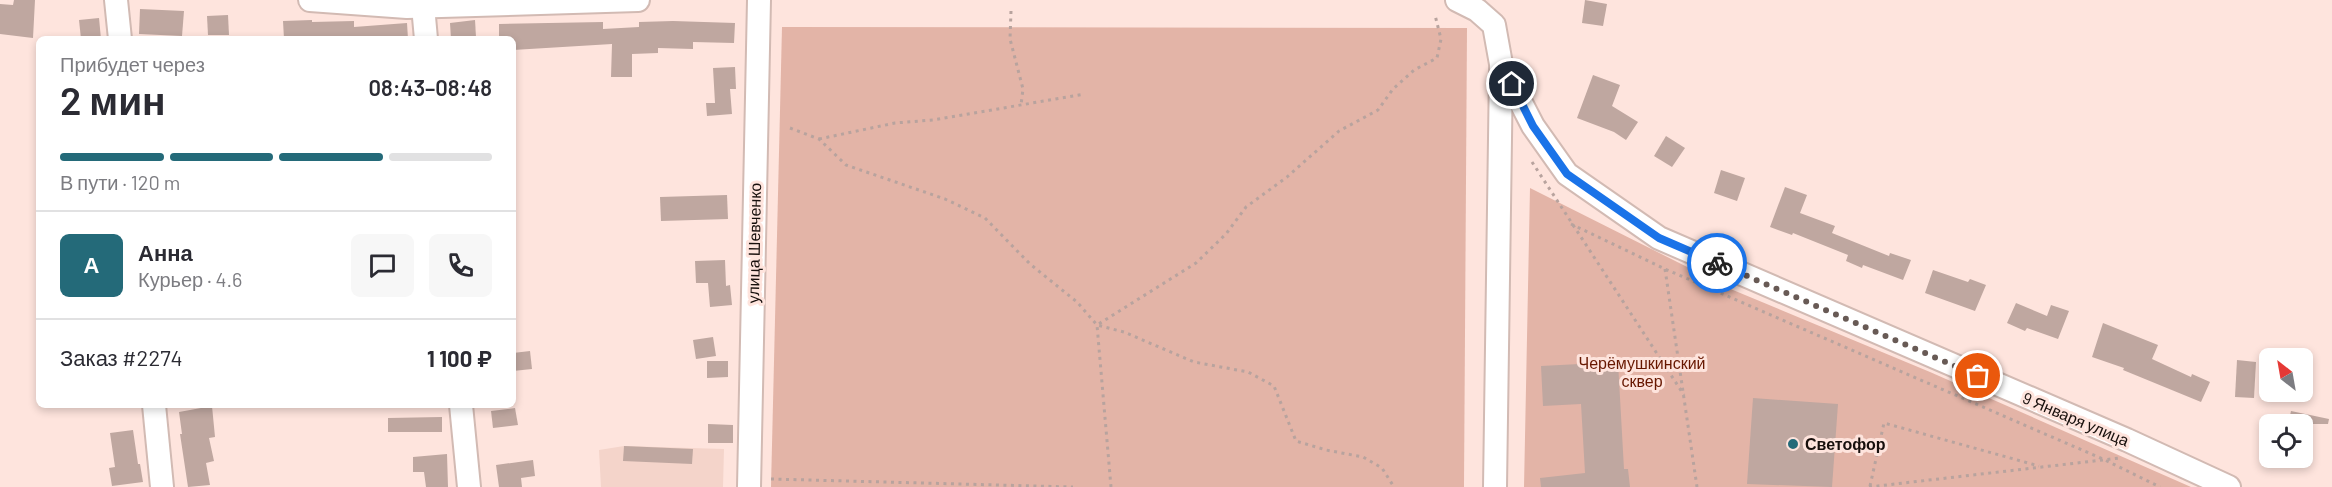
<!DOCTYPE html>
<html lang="ru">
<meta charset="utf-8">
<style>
:root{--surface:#fff;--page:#f7f7f7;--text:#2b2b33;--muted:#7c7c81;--line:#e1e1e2;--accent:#246a79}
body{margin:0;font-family:Barlow,sans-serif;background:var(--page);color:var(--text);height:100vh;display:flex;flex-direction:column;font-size:22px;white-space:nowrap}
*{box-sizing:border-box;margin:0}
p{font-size:20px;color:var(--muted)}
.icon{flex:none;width:33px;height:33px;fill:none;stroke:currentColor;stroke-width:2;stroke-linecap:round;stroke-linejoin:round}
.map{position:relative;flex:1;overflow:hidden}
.sheet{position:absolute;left:36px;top:36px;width:480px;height:372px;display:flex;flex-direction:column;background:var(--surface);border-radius:9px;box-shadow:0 3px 9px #0003}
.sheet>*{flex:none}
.needle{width:39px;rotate:329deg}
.fabs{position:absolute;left:2259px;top:348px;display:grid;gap:12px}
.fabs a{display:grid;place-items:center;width:54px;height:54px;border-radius:9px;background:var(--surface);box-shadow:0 3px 9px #0003;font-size:30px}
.pin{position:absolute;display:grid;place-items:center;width:51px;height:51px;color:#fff;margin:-26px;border:3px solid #fff;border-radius:50%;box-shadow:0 2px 6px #0007}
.courier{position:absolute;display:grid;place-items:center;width:60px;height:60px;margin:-30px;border:4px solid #1a73e8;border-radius:50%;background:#fff;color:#222;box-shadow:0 2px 8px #0007}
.head em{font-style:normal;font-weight:600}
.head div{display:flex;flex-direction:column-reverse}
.head{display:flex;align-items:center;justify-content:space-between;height:102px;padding:0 24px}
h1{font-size:39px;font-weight:600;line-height:45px}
.bar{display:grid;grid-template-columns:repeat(4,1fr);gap:9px 6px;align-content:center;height:72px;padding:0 24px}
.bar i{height:8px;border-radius:4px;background:var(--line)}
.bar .active{background:var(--accent)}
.bar p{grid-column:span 4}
.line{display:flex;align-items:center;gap:15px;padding:0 24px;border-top:2px solid var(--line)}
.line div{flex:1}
.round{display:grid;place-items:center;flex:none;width:63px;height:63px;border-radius:9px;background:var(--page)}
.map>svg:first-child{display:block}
</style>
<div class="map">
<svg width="2332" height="487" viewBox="0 0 2332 487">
<rect width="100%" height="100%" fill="#fee4dd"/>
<path fill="#f4d4ca" d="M624,446L724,449L723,487H601L599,450Z"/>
<g fill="#e3b4a7">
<path d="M782,27L1467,28L1464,487H771Z"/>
<path d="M1530,188L1733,290L1930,372L2191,487H1524Z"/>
</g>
<g fill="#bfa7a0">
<path d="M14,0H35L33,38L0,34V4L13,5Z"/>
<path d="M1585,0L1607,4L1603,26L1582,23Z"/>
<path d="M140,9L184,11L182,36L139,34Z"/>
<path d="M228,15L229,35H208L207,16Z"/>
<path d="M99,18L101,39H81L79,20Z"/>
<path d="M312,20V22L354,21V27L407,23L408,39H284L283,21Z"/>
<path d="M475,20L476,37L451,39L450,23Z"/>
<path d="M673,21L735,23L734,43L693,42V49L658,48V53L632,54V77H611L612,44L513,50V39H499V24L603,22V29L639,27V22Z"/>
<path d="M735,67L736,89H730L732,114L707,116L706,103H715L713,68Z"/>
<path d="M1593,75L1620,85L1612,106L1638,122L1626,140L1614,132L1577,118Z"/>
<path d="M1666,136L1685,148L1672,167L1654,156Z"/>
<path d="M1721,170L1745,178L1737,201L1714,193Z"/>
<path d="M1785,187L1807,195L1800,213L1835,226L1832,233L1889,256L1890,253L1911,260L1903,280L1863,265L1862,268L1846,261L1848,255L1793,233L1792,235L1770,227Z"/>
<path d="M727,195L728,219L661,221L660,197Z"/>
<path d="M725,260L726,286L730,285L732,305L710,307L708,283H696L695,261Z"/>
<path d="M1933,270L1968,282L1970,279L1986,285L1975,311L1925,293Z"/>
<path d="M2016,303L2047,316L2051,305L2069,311L2058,339L2027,328L2025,331L2007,323Z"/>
<path d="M2103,323L2158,345L2152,359L2191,377L2192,374L2210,382L2201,402L2123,370L2124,368L2092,357Z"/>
<path d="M713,337L716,356L696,359L693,340Z"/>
<path d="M530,351L532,369L513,371V353Z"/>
<path d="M2237,360L2256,362L2254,398L2235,397Z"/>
<path d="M707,361H728V377L707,378Z"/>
<path d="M1618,362L1624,469H1628L1630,487H1541L1540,478L1585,473L1581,404L1543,406L1541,366Z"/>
<path d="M1753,398L1838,404L1832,487L1747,484Z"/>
<path d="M212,406L215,437L209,438L214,461L206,463L210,485L188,487L180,434H182L179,412Z"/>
<path d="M515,408L518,425L493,428L491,411Z"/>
<path d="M2291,411L2329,419L2328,424H2288Z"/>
<path d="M442,417V432H388V418Z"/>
<path d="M708,424L733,425V443H708Z"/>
<path d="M133,430L138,464H140L143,482L112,486L109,468L115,467L110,433Z"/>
<path d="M624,446L693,449L692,464L623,461Z"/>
<path d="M447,454L448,487H426L424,472H413V457Z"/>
<path d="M533,460L535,476L521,478L522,487H499L496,465Z"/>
</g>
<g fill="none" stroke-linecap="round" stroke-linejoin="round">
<g stroke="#d2bab3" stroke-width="26">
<g id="minor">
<path d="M116,0L120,39"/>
<path d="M310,0L407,7L638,0"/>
<path d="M1457,0L1477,10L1494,25L1501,64L1533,126L1567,174L1659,238L2127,440L2229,487"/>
<path d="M423,6L426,39"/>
<path d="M154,405L162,487"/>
<path d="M461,405L469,487"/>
<path d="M749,487L759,0"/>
<path d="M1495,487L1501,69"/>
</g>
</g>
<g stroke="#b8a39e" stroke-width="3" stroke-dasharray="3 4.5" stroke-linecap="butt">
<path d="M1011,11L1010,39L1023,89L1021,105"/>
<path d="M790,128L819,139L846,165L945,199L985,218L1030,264L1077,302L1097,325L1124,332L1194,362L1248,372L1274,386L1296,441L1326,450L1363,457L1382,468L1394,487"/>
<path d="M819,139L895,123L933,120L1085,94"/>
<path d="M1532,162L1684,395"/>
<path d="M1571,224L1665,269L2105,460L2160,487"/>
<path d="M1665,269L1697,487"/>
<path d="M771,479L1073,487"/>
<path d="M1870,486L1884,423L2039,466"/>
<path d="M1111,487L1097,325L1196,263L1226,234L1246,207L1287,177L1339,131L1378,110L1393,89L1414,70L1437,58L1441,39L1435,15"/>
<path d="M1869,487L2120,458"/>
</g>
<use href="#minor" stroke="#fff" stroke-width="22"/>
</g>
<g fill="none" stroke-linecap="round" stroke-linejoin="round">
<path stroke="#685a55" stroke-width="6" stroke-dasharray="0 10.8" d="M1717,263L1978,376"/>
<path stroke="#1a73e8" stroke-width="8" d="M1512,84L1533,126L1567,174L1659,238L1717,263"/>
</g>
<circle fill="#246a79" stroke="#fee4dd" stroke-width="2" cx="1793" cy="444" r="6"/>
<g text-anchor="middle" stroke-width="6" stroke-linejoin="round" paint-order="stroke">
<g font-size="16" fill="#170f0c" stroke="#fee4dd">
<text transform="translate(754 243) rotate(-89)" y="6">улица Шевченко</text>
<text transform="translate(2076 419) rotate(23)" y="6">9 Января улица</text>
</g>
<g font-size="16" fill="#671700" stroke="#fee4dd">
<text x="1642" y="369">Черёмушкинский<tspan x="1642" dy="18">сквер</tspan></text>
</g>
<g font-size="16" font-weight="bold" fill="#170f0c" stroke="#fee4dd" text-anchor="start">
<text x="1805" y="450">Светофор</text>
</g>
</g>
</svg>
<div class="fabs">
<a><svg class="needle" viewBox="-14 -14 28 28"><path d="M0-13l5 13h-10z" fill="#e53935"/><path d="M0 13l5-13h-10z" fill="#7c7c81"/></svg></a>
<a><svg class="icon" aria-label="locate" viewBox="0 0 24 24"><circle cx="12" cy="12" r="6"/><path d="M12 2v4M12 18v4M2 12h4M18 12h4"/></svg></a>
</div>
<div class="pin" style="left:1978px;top:376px;background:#ea580c"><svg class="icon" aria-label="bag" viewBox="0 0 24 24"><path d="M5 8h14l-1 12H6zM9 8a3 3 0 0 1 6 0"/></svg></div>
<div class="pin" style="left:1512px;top:84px;background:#1f2937"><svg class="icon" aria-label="home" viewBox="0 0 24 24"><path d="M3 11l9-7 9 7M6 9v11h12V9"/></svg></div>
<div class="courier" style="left:1717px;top:263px"><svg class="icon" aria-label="bike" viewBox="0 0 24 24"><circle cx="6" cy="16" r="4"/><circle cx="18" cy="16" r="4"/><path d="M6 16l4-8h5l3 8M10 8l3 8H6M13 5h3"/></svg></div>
<section class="sheet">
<div class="head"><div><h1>2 мин</h1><p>Прибудет через</p></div><em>08:43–08:48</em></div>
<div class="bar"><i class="active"></i><i class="active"></i><i class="active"></i><i></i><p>В пути · 120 m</p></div>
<div class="line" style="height:108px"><b class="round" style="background:var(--accent);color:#fff">А</b><div><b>Анна</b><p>Курьер · 4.6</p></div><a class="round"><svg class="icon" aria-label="chat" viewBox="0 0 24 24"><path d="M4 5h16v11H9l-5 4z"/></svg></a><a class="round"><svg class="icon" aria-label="phone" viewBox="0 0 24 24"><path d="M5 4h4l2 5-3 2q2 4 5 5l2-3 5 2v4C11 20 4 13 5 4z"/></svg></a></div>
<div class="line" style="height:78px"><div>Заказ #2274</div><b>1 100 ₽</b></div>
</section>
</div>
